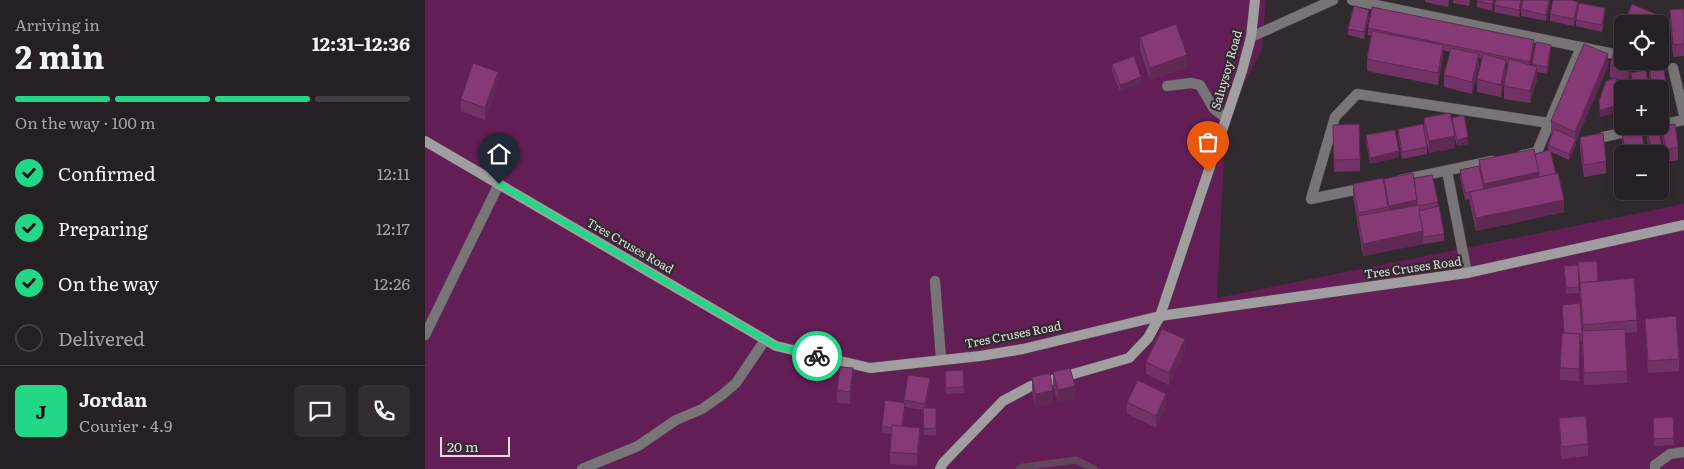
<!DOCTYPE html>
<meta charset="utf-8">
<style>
:root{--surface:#252023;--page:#312d30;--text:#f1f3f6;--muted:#a3a3a6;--line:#423e41;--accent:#22d887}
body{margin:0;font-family:Literata,serif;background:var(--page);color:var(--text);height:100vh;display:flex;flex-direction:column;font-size:19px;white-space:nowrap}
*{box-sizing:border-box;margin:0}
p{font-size:16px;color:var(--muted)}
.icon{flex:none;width:28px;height:28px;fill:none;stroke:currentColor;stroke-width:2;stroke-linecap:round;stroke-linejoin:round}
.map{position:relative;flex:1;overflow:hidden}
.sheet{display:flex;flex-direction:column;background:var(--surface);width:425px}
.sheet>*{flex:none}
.controls{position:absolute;left:1189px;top:15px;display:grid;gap:10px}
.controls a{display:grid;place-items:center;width:55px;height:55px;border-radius:8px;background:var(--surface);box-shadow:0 2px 12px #0003,0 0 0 1px var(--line);font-size:25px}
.scale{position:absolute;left:15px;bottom:12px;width:70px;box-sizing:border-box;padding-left:5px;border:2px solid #e0dcde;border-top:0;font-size:14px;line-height:18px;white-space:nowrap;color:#e0dcde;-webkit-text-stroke:4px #312b2f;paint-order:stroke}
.pin{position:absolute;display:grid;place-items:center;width:42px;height:42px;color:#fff;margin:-51px -21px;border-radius:50% 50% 50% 0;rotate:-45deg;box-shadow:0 0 5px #0007}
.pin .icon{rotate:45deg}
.courier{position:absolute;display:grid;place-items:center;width:50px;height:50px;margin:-25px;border:4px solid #22d887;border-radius:50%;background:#fff;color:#222;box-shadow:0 1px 6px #0007}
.overview em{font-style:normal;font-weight:700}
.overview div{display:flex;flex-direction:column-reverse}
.overview{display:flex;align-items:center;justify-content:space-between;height:85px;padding:0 15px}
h1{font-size:32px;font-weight:700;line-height:38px}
.bar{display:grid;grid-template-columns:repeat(4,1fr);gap:8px 5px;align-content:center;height:60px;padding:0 15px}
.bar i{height:6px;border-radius:4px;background:var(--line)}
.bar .selected{background:var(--accent)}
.bar p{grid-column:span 4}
.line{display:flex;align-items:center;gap:12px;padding:0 15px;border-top:1px solid var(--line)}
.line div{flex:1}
.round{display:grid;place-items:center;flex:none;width:52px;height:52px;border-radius:8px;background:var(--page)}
ol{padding:0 15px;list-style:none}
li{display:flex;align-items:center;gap:15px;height:55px}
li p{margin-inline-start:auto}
li .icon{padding:5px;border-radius:50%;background:var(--accent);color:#111;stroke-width:4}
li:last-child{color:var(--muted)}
li i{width:28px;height:28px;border:2px solid var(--line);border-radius:50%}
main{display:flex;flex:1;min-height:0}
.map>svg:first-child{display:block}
</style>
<main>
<section class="sheet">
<div class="overview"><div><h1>2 min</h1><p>Arriving in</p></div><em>12:31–12:36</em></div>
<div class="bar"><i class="selected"></i><i class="selected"></i><i class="selected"></i><i></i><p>On the way · 100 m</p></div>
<ol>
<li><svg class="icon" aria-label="check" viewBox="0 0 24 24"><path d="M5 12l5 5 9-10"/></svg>Confirmed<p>12:11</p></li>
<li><svg class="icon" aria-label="check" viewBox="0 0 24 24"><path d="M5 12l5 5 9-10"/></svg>Preparing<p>12:17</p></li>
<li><svg class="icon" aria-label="check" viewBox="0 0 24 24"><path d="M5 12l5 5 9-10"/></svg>On the way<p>12:26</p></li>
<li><i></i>Delivered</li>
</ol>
<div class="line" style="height:90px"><b class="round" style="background:var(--accent);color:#111">J</b><div><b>Jordan</b><p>Courier · 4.9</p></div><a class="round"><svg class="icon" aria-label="chat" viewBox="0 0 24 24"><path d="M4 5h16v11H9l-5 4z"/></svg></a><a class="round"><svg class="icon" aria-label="phone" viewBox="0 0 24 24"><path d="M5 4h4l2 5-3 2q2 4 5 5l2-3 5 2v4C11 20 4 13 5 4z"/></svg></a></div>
</section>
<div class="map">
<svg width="1259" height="469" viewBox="0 0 1259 469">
<rect width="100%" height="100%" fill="#312b2f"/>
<path fill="#631f55" d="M0,0H841L837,49L801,118L792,298L1259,204V469H0Z"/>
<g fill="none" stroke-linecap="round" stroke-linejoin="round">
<path stroke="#61455b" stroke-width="7" d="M594,469L598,467L651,460L669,469"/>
<g stroke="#4d474b" stroke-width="11">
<g id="service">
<path d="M742,86L766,83L775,85L789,109L801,118"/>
<path d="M510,281L516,359"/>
</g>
</g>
<g stroke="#4d474b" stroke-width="11">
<g id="minor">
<path d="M927,0L1189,54"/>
<path d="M826,37L908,0"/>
<path d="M1248,68L1259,115"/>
<path d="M1235,125L1259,120"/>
<path d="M1178,137L1228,126"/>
<path d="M1098,155L1112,152L1156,47"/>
<path d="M1022,171L1042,273"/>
<path d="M976,180L1067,161"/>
<path d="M939,188L886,199L910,117L932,94L1124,123"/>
<path d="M0,335L74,184"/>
<path d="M157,469L213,446L251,420L277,409L297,395L311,383L340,340"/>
<path d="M1230,469V465L1245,454L1259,452"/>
</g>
</g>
<g stroke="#4d474b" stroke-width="11">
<g id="secondary">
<path d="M0,141L351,346L445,368L555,356L598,349L735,316L1042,273L1259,225"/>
<path d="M515,469L518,463L578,401L606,386L704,358L723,338L735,316L817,71L826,37L830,0"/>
</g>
</g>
<use href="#service" stroke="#787477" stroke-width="10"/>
<use href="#minor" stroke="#787477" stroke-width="10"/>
<use href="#secondary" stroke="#a29da0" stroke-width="10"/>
</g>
<g fill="#733265">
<path d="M1000,0H1024L1023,7L1000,2Z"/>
<path d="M1028,0H1045L1044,6L1028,3Z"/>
<path d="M1052,0H1069L1067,11L1052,7Z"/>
<path d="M1071,0H1097L1094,17L1069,12Z"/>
<path d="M1125,0L1121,21L1096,16V9Z"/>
<path d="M1153,8L1149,26L1125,21V14Z"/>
<path d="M1259,9V56L1248,57L1245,22V10Z"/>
<path d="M1180,15L1177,32L1151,26V20Z"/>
<path d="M944,16L939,39L923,35V29Z"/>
<path d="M1198,27V61H1209L1203,82L1191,79L1193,112L1175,117L1174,101L1190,79L1185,77V65L1194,39V35Z"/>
<path d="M943,28L1109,47L1105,65H1107L1111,42L1126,51L1122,74L1112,72V79L1105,103L1079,99V86L1083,64L1081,63V72L1076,97L1052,92V79L1057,58H1054V66L1047,94L1019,87V75L1025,52L1018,50V57L1013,85L942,71V59L947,36L943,35Z"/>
<path d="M715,37L762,67L725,80L715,50Z"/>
<path d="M687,64L716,83L695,91L687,71Z"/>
<path d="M1224,65L1242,92V104L1235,106V89H1226L1224,77Z"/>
<path d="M1183,66L1151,141V145L1144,160L1126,152L1139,212L1051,231L1045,204V199L1040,200L1035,177V170L1054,166V160L1110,154L1123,151V145L1127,134H1126V121Z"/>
<path d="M1206,73L1224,89H1206Z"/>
<path d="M73,84L60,120L36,111V99Z"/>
<path d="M999,118L1027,121L1043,144L1032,146L1030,138V148L1004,153L999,130Z"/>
<path d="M908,125L935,159V171L909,172Z"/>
<path d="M1237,126L1253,147V160L1241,162L1237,138Z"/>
<path d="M973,129L1002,147V154L977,159L973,136Z"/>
<path d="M1222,129L1238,153V165H1235V154H1225L1222,141Z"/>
<path d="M1197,134L1221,154H1200L1197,141Z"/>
<path d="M941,135L974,157L945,164L941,142Z"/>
<path d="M1155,137L1181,161V173L1159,177L1155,149Z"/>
<path d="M989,178L1013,202V207L1019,234V241L998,244L938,256L928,196V184L959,185V179Z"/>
<path d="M1153,262L1212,320V332L1200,333L1202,383L1159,385L1157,343L1158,331Z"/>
<path d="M1153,265L1154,293L1141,294L1139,266Z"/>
<path d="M1137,305L1157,335V341H1155L1154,381L1135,380V368L1139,333Z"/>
<path d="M1220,319L1254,359V371L1223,373Z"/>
<path d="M760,352L744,385L721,374V362Z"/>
<path d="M538,370L539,393L521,394L520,371Z"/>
<path d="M628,372L650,398L633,403L628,384Z"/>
<path d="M607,377L628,403L610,407L607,389Z"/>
<path d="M428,381L425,404L412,403V390Z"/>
<path d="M505,384L501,408H511V435H499L498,410L480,407L478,426L495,440L492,466L465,464V452L466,434L457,433V426L479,403V400Z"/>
<path d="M702,402L741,406L731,428L702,414Z"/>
<path d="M1134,418L1163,444V456L1136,459Z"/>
<path d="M1228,418L1249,438V445L1229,446Z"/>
</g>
<g fill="#5e2952">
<path d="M1068,0H1069L1067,11V4Z"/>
<path d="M1096,0H1097L1094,17V10Z"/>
<path d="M1124,0H1125V2L1121,21V15Z"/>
<path d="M1153,2V8L1149,26V19Z"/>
<path d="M1180,8V15L1177,32V25Z"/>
<path d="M944,10V16L939,39V32Z"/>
<path d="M1235,16V29V24H1232Z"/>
<path d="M1109,40V47L1105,68V62Z"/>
<path d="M1018,45V57L1013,85V73Z"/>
<path d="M1126,45V51L1122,74V67Z"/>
<path d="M1054,54V66L1047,94V82Z"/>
<path d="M1183,54V66L1151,141V145L1144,160V154L1150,141V132Z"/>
<path d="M762,55V67L725,80V68Z"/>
<path d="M1081,60V72L1076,97V85Z"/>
<path d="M1205,61H1209L1203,82V70Z"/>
<path d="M1112,67V79L1105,103V91Z"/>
<path d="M73,72V84L60,120V108Z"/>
<path d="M716,77V83L695,91V85Z"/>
<path d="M1193,105V112L1175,117V110Z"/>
<path d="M1030,136V148L1004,153V141Z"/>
<path d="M1043,137V144L1032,146V140Z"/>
<path d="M974,151V157L945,164V158Z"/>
<path d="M1114,172V178L1059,196V184Z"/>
<path d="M992,200V212L964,218V206Z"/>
<path d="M1139,200V212L1051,231V218Z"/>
<path d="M998,231V244L938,256V244Z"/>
<path d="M760,339V352L744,385V373Z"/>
<path d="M428,368V381L425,404V392Z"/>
<path d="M505,378V384L500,410V404Z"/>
<path d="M650,386V398L633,403V390Z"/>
<path d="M628,391V403L610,407V394Z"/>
<path d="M741,394V406L731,428V416Z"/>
<path d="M480,403V410L476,435V429Z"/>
<path d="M495,428V440L492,466V454Z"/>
</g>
<g fill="#863a75" stroke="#5e2952">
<path d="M1052,0H1068L1067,4L1052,1Z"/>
<path d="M1071,0H1096L1094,10L1069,5Z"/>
<path d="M1098,0H1124L1121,15L1096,9Z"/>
<path d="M1128,0H1145L1153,2L1149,19L1125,14Z"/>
<path d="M1154,3L1180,8L1177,25L1151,20Z"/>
<path d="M1207,4L1235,16L1232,24H1199Z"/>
<path d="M929,6L944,10L939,32L923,29Z"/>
<path d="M947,7L1109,40L1105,62L943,28Z"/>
<path d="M1259,9V44L1248,45L1245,10Z"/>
<path d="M751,24L762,55L725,68L715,37Z"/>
<path d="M1198,27V36L1194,35Z"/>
<path d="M947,31L1018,45L1013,73L942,59Z"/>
<path d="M1193,39L1198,40V61H1205L1203,70L1185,65Z"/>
<path d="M1111,42L1126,45L1122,67L1107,64Z"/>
<path d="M1159,44L1183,54L1150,132L1126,121Z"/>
<path d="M1026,48L1054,54L1047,82L1019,75Z"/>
<path d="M1058,54L1081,60L1076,85L1052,79Z"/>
<path d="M709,56L716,77L695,85L687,64Z"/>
<path d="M1084,59L1112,67L1105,91L1079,86Z"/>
<path d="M48,63L73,72L60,108L36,99Z"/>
<path d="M1238,63L1242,92L1235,93V89H1227L1224,65Z"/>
<path d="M1221,70L1224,89H1208L1206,73Z"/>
<path d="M1191,78L1193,105L1175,110L1174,101L1181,81Z"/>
<path d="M1025,113L1030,136L1004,141L999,118Z"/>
<path d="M1039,115L1043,137L1032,140L1027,118Z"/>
<path d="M934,124L935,159L909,160L908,125Z"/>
<path d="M998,124L1002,147L977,152L973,129Z"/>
<path d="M1250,124L1253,147L1241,150L1237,126Z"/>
<path d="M1233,126L1238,153L1227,154L1222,129Z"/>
<path d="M1129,129L1151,139L1144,154L1123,145Z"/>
<path d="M970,130L974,151L945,158L941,135Z"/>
<path d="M1216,130L1221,154H1201L1197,134Z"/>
<path d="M1178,133L1181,161L1159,165L1155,137Z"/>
<path d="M1109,149L1114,172L1059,184L1054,160Z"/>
<path d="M1125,150L1131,174L1114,177V172L1110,154Z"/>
<path d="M1054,166L1059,189L1040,193L1035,170Z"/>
<path d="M988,173L992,200L964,206L959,179Z"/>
<path d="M1133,173L1139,200L1051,218L1045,192Z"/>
<path d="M1007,175L1013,202L992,206V200L989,178Z"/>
<path d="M958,178L963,207L933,213L928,184Z"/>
<path d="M994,205L998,231L938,244L933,216Z"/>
<path d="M1014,206L1019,234L998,237V231L994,211Z"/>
<path d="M1172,261L1173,281L1155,283L1153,262Z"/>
<path d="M1153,265L1154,287L1141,288L1139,266Z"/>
<path d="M1209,278L1212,320L1158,325L1155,283Z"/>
<path d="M1155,303L1157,335H1155V334L1139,333L1137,305Z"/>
<path d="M1251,316L1254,359L1223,361L1220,319Z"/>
<path d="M737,329L760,339L744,373L721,362Z"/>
<path d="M1200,329L1202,371L1159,373L1157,331Z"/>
<path d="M1137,333L1155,334L1154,369L1135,368Z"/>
<path d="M415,367L428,368L425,392L412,390Z"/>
<path d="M645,368L650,386L633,390L628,372Z"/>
<path d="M538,370L539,387L521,388L520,371Z"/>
<path d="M625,373L628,391L610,394L607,377Z"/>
<path d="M483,375L505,378L500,404L479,400Z"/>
<path d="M713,380L741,394L731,416L702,402Z"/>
<path d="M460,400L480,403L477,426L467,425V428L457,426Z"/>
<path d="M498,408H511V428L499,429Z"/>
<path d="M1161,416L1163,444L1136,447L1134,418Z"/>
<path d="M1248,417L1249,438L1229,439L1228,418Z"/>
<path d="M467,425L495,428L492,454L465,452Z"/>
</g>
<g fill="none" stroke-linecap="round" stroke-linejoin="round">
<path stroke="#a39ea1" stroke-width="5" stroke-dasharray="0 9" d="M392,356L445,368L555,356L598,349L735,316L783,172"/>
<path stroke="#22d887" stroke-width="6" d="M74,184L351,346L392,356"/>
</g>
<g text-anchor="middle" stroke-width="4.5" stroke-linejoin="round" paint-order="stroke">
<g font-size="12" fill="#e0dcde" stroke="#312b2f">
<text transform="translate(802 70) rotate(-74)" y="4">Saluysoy Road</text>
<text transform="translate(205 246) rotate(30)" y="4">Tres Cruses Road</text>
<text transform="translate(988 268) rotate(-8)" y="4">Tres Cruses Road</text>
<text transform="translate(588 335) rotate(-11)" y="4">Tres Cruses Road</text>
</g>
</g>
</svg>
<div class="controls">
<a><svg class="icon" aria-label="locate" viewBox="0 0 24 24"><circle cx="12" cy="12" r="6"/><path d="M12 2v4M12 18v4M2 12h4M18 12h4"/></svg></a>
<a>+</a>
<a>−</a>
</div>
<div class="scale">20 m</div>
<div class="pin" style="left:783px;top:172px;background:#ea580c"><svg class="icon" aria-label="bag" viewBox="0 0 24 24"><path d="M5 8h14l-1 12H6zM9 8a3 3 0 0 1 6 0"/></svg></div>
<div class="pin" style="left:74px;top:184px;background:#1f2937"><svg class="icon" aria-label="home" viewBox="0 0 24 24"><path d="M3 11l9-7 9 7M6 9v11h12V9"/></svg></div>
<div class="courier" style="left:392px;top:356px"><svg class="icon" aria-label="bike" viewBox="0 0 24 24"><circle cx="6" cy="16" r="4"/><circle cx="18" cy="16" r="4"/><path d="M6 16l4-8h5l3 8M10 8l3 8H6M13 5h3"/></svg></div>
</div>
</main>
